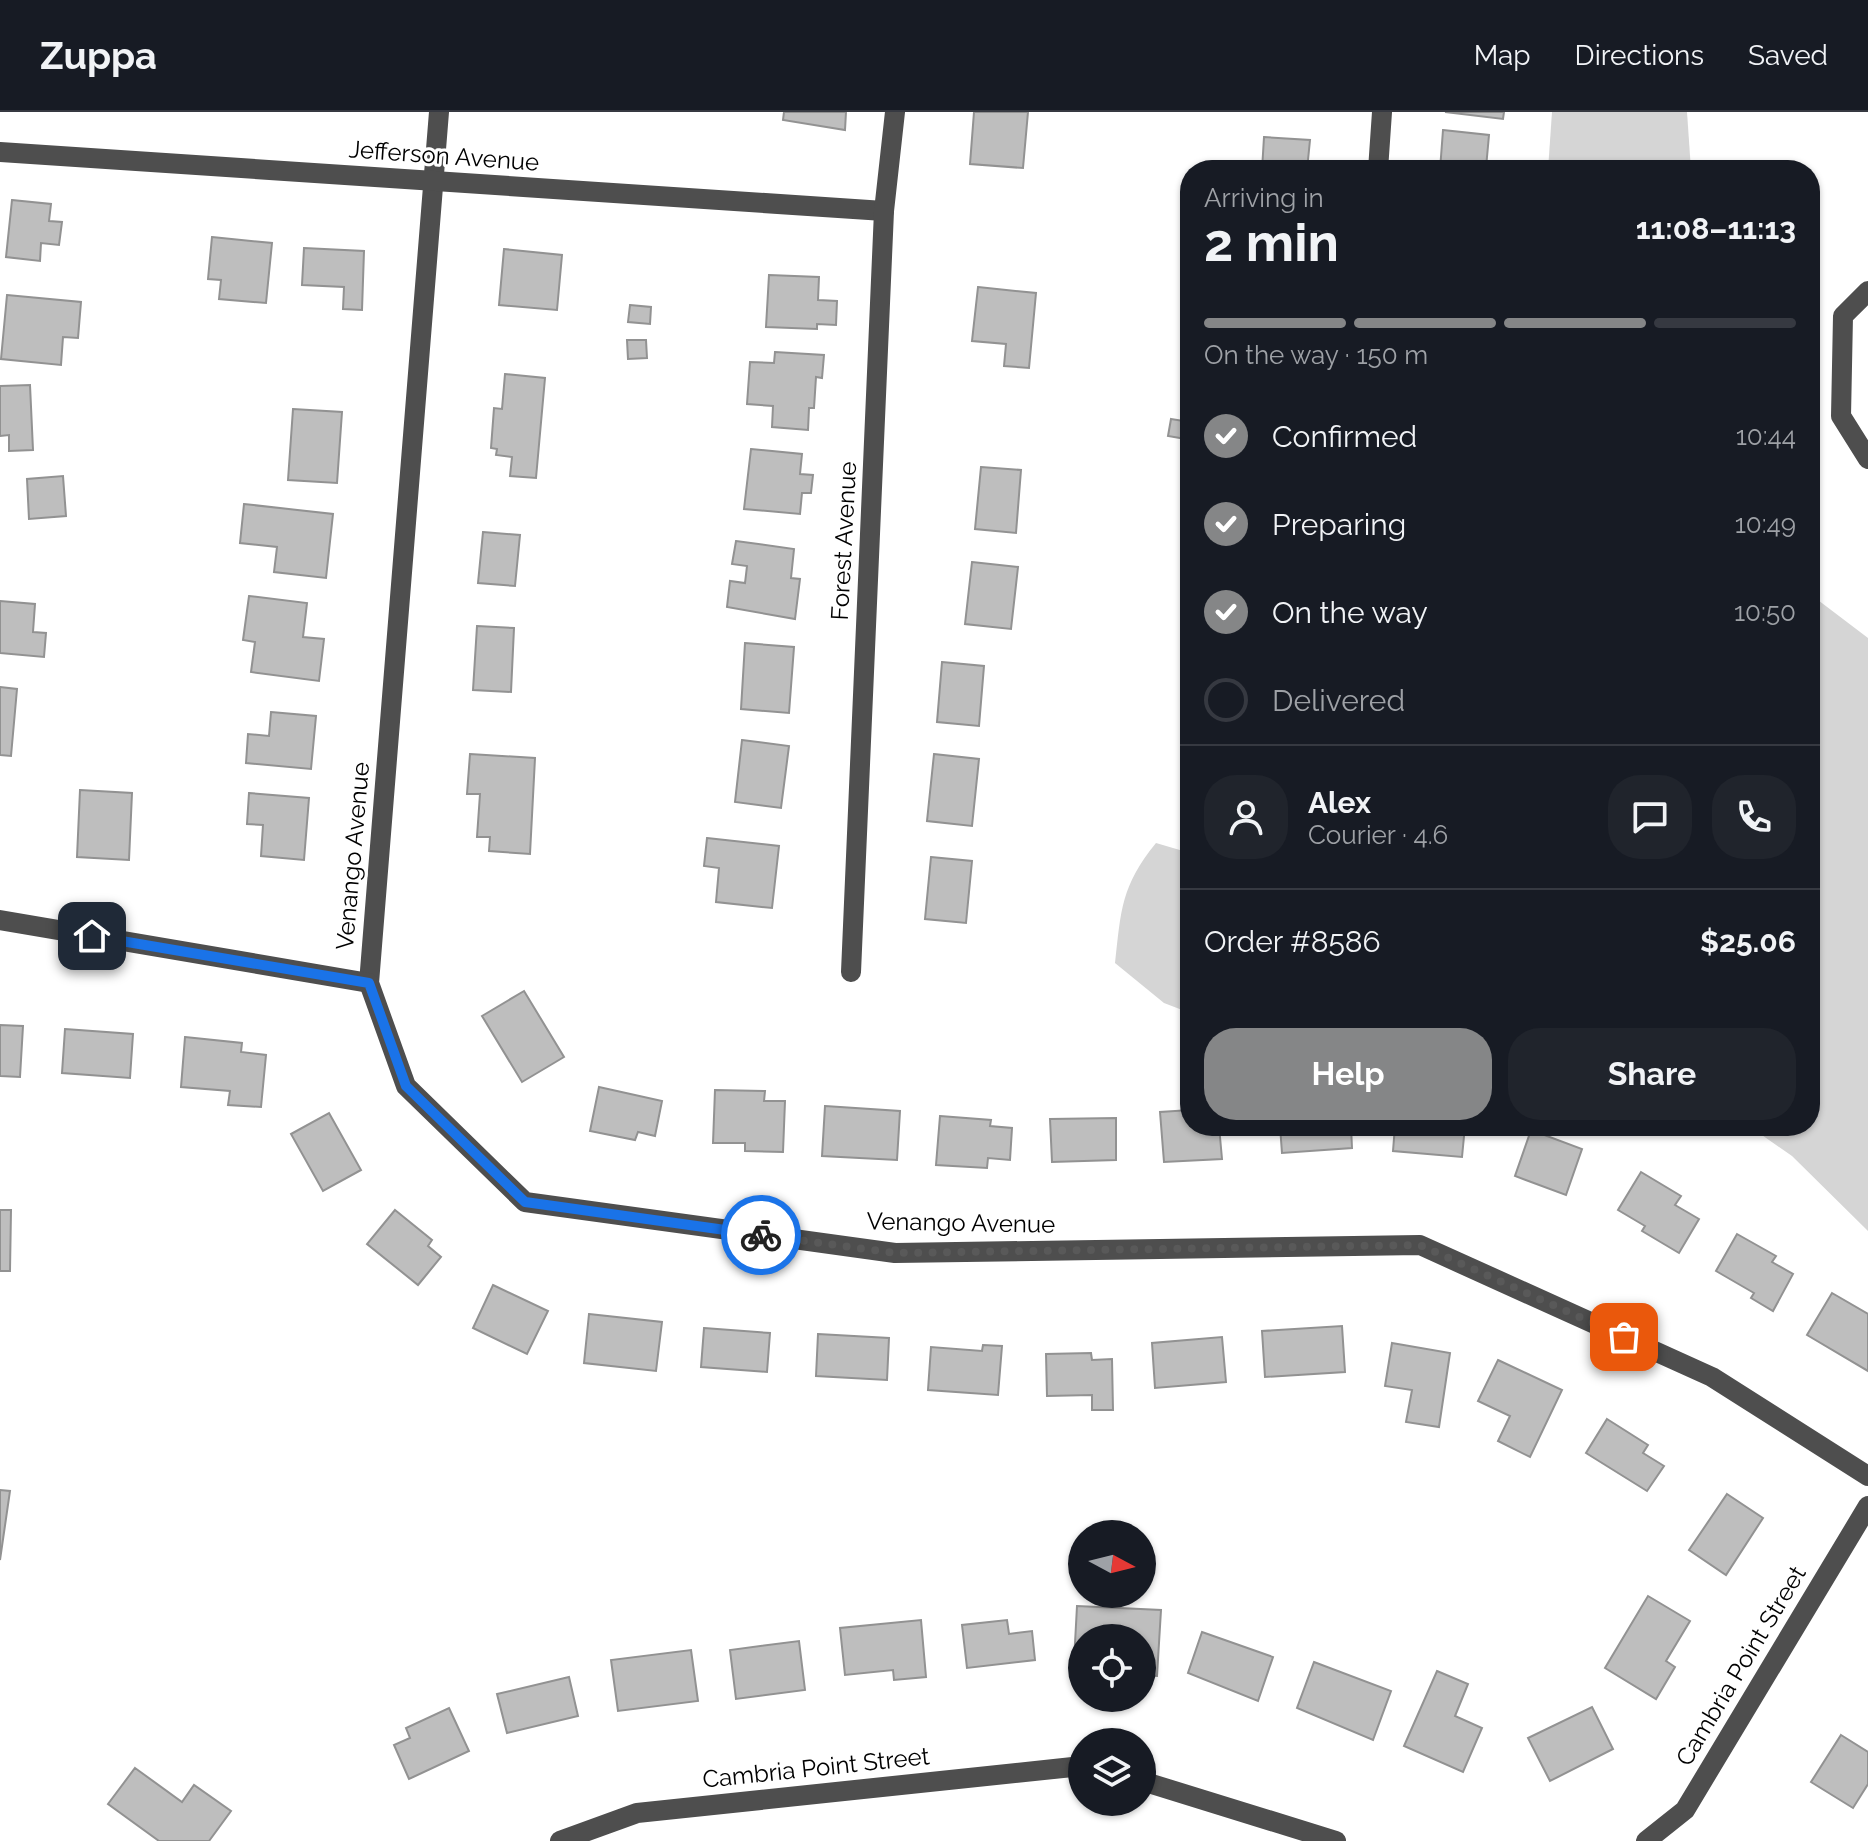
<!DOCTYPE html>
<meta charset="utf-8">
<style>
:root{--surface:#171b24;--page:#20242c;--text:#f1f3f6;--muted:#9ea1a6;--line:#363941;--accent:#858687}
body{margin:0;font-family:Raleway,sans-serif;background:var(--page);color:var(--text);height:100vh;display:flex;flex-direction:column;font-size:30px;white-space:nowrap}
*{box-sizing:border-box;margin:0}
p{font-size:26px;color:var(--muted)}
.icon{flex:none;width:44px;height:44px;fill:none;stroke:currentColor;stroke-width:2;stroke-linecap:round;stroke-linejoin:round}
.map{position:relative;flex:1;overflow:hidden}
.drawer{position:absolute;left:1180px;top:48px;width:640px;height:976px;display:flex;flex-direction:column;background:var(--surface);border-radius:32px;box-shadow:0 2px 6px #0004}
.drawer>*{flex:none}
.needle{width:52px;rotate:97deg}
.buttons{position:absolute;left:1068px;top:1408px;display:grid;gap:16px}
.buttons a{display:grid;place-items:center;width:88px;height:88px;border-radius:50%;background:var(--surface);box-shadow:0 2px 6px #0004;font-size:40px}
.pin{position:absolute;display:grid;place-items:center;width:68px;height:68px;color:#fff;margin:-34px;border-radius:16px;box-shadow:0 4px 12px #0006}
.courier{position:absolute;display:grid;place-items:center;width:80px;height:80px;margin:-40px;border:6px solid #1a73e8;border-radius:50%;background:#fff;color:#222;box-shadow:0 2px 10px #0007}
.head em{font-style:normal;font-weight:700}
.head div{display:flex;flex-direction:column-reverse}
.head{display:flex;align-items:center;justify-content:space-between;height:136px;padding:0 24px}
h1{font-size:52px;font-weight:700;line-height:60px}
.bar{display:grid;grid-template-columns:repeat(4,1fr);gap:12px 8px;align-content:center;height:96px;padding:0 24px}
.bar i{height:10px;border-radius:6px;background:var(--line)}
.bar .on{background:var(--accent)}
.bar p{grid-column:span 4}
.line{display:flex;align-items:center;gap:20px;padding:0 24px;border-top:2px solid var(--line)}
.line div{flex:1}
.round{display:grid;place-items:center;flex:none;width:84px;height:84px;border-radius:32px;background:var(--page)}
ol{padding:0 24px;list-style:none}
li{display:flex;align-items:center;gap:24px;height:88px}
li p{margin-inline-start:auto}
li .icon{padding:8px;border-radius:50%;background:var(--accent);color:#fff;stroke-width:4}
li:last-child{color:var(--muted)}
li i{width:44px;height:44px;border:4px solid var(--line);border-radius:50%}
.cta{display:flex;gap:16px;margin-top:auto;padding:16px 24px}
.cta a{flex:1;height:92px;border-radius:32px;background:var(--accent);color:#fff;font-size:32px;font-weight:700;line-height:92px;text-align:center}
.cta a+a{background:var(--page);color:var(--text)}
header{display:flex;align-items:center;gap:48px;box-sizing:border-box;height:112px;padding:0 40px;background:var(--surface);border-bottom:2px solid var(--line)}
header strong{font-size:38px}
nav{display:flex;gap:44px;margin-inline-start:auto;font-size:28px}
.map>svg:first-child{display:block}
</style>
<header>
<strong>Zuppa</strong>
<nav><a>Map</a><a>Directions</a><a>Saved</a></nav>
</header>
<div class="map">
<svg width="1868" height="1729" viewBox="0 0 1868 1729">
<rect width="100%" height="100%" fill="#fff"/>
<g fill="#d5d5d5">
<path d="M1552,0H1687L1691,58H1548Z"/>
<path d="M1810,482L1868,526V1119L1792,1044L1749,1014H1810Z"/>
<path d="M1156,731L1190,741V901L1164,891L1115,851C1121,798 1121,774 1156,731Z"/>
</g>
<g fill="#bebebe" stroke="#929292" stroke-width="2">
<path d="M784,0H846L845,18L783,8Z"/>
<path d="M974,0H1028L1023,56L970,52Z"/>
<path d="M1445,0H1504L1503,7Z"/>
<path d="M1443,18L1489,23L1486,56L1501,58H1440Z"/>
<path d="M1264,25L1310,28L1307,58H1262Z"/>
<path d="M12,88L51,92L49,109L62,110L59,133L41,131L40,149L6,145Z"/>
<path d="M212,125L272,131L266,191L219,187L221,168L208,167Z"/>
<path d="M304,136L364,139L362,198L343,197L344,175L302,173Z"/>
<path d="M504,137L562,143L557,198L499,193Z"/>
<path d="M769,163L819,165L818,188L837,189L836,213L817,212V217L766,215Z"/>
<path d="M978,175L1036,181L1029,256L1004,254L1006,232L972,229Z"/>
<path d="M7,183L81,190L78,226L63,225L61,253L1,247Z"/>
<path d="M630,193L651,195L650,212L628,210Z"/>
<path d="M627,228H646L647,246L628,247Z"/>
<path d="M775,240L824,243L822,266L816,265L814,296H809L808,318L772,315L773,294L747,292L750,250L774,251Z"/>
<path d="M505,262L545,266L536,366L510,364L512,345L496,343L497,337L491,336L494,296L502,297Z"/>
<path d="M30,273L33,338L9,339V323L0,324V274Z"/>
<path d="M293,297L342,300L337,371L288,368Z"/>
<path d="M1171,307L1190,310L1186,327L1168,324Z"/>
<path d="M751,337L802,342L800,362L813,363L811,381H802L800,402L744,397Z"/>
<path d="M981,355L1021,358L1016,421L975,417Z"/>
<path d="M63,364L66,404L29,407L27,367Z"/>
<path d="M244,392L333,402L326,466L274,460L277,435L240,431Z"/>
<path d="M483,420L520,423L515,474L478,471Z"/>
<path d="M736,429L794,437L791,466L800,467L795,507L727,495L730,469L745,471L747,454L732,452Z"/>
<path d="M972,450L1018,455L1011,517L965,512Z"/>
<path d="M249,484L307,491L303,525L324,527L319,569L251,560L255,530L243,528Z"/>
<path d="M0,489L35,492L33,520L46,521L44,545L0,541Z"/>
<path d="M477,514L514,516L511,580L473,578Z"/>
<path d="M745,531L794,535L789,601L741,597Z"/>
<path d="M942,550L984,554L979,614L937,610Z"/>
<path d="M0,575L17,577L11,644L0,643Z"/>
<path d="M271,600L316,604L311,657L246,651L248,622L269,624Z"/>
<path d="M742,628L789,634L781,696L735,690Z"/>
<path d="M470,642L535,646L530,742L489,739L490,725H477L480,682H467Z"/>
<path d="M934,642L979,647L972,714L927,709Z"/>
<path d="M80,678L132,681L129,748L77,745Z"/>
<path d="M249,681L309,686L304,748L261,744L263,713L247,712Z"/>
<path d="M707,726L779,734L772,796L716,790L719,756L704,754Z"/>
<path d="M931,745L972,749L966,811L925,807Z"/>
<path d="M524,879L564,945L522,970L482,904Z"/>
<path d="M0,913L23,914L20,965L0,964Z"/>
<path d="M65,917L133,922L130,966L62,961Z"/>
<path d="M185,925L242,931L241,940L266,943L261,995L228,993L230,979L181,975Z"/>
<path d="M599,975L662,989L655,1024L638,1020L635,1028L590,1019Z"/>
<path d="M715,978L765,979L764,989H785L783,1040L745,1039V1031H713Z"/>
<path d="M825,994L900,999L897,1048L822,1044Z"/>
<path d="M1190,998V1014H1219L1222,1047L1164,1050L1160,1000Z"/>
<path d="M329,1001L361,1058L323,1079L291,1022Z"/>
<path d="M940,1004L991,1008L990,1014L1012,1016L1010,1048L988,1046L987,1056L936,1053Z"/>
<path d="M1116,1006V1048L1052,1050L1050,1007Z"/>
<path d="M1280,1014H1351L1352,1036L1282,1041Z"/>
<path d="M1395,1014H1465L1462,1045L1393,1039Z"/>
<path d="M1531,1018L1582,1037L1566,1083L1515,1064Z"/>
<path d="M1641,1060L1681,1084L1675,1093L1699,1107L1679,1141L1642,1119L1645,1114L1618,1098Z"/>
<path d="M0,1098H11L10,1159H0Z"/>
<path d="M395,1098L432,1128L428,1134L441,1145L418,1173L367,1132Z"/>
<path d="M1737,1122L1776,1144L1772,1150L1793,1162L1773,1199L1751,1186L1754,1181L1716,1159Z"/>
<path d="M493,1173L548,1199L527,1242L473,1216Z"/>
<path d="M1832,1181L1868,1202V1259L1807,1223Z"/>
<path d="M589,1202L662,1210L656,1259L584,1251Z"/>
<path d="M1342,1214L1345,1260L1265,1265L1262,1219Z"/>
<path d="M704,1216L770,1221L767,1260L701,1255Z"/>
<path d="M818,1222L889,1226L887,1268L816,1264Z"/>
<path d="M1222,1225L1226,1270L1155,1276L1152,1231Z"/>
<path d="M1392,1231L1450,1241L1439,1315L1406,1310L1412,1278L1385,1274Z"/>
<path d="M983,1233L1002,1234L998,1283L928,1278L931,1235L982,1239Z"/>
<path d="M1091,1241L1092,1248L1112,1247L1113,1298H1092V1283L1047,1284L1046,1242Z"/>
<path d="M1498,1248L1562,1278L1530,1345L1498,1329L1510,1304L1478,1289Z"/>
<path d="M1607,1307L1648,1333L1643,1341L1664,1354L1647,1379L1586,1341Z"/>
<path d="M0,1378L10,1379L0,1448Z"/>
<path d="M1727,1382L1763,1406L1726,1463L1689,1438Z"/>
<path d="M1648,1484L1690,1509L1666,1549L1675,1555L1656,1587L1605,1556Z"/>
<path d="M1077,1494L1161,1498L1157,1564L1142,1563V1526H1082V1551L1074,1550Z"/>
<path d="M921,1508L926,1565L894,1568L893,1558L845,1563L840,1516Z"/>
<path d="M1007,1508L1009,1522L1032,1519L1035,1548L967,1556L962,1513Z"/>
<path d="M1202,1520L1273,1545L1258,1589L1188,1561Z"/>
<path d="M799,1529L805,1578L736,1587L730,1538Z"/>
<path d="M691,1538L698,1589L618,1599L611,1548Z"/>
<path d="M1314,1550L1391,1579L1373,1628L1297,1596Z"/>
<path d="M1437,1559L1468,1572L1455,1604L1482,1616L1463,1660L1404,1634Z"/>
<path d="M569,1565L578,1604L507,1621L497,1582Z"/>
<path d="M1592,1595L1613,1637L1550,1669L1528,1626Z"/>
<path d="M449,1596L469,1639L409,1667L394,1633L410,1626L406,1616Z"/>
<path d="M1841,1623L1868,1640V1672L1853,1696L1811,1670Z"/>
<path d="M135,1656L182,1690L194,1673L231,1699L209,1729H159L108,1692Z"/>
</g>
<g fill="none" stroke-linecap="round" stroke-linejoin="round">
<g stroke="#4e4e4e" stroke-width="20">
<path d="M439,0L369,871L406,974L525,1090L895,1141L1420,1133L1712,1265L1868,1364"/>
<path d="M0,40L884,99"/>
<path d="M1378,58L1382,0"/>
<path d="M1868,179L1843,204L1841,304L1868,347"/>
<path d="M0,808L369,871"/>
<path d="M851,860L884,99L895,0"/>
<path d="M1142,1669L1336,1729"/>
<path d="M560,1729L637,1701L1082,1654"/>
<path d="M1646,1729L1685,1698L1868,1394"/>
</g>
</g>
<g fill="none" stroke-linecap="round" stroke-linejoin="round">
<path stroke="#595959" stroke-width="8" stroke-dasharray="0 14.4" d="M761,1123L895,1141L1420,1133L1624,1225"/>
<path stroke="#1a73e8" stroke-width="10" d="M92,824L369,871L406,974L525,1090L761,1123"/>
</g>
<g text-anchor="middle" stroke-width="6" stroke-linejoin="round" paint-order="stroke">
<g font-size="24" fill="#000" stroke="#fff">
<text transform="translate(444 44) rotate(4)" y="8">Jefferson Avenue</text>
<text transform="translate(844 429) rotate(-87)" y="8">Forest Avenue</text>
<text transform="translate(353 744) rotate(-85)" y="8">Venango Avenue</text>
<text transform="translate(961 1111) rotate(1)" y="8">Venango Avenue</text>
<text transform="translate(1741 1554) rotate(-59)" y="8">Cambria Point Street</text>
<text transform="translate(816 1656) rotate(-6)" y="8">Cambria Point Street</text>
</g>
</g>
</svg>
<div class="buttons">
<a><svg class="needle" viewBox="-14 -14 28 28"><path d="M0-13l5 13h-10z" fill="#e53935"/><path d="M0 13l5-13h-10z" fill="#9ea1a6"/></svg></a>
<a><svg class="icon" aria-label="locate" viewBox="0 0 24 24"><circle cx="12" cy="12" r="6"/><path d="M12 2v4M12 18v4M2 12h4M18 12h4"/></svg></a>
<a><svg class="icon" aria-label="layers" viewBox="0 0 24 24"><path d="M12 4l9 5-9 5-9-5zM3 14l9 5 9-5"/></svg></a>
</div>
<div class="pin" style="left:1624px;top:1225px;background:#ea580c"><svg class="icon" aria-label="bag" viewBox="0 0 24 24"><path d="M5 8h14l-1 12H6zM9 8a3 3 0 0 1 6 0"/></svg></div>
<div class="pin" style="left:92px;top:824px;background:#1f2937"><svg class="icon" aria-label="home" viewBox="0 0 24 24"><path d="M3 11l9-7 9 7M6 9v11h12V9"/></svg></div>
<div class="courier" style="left:761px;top:1123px"><svg class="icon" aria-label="bike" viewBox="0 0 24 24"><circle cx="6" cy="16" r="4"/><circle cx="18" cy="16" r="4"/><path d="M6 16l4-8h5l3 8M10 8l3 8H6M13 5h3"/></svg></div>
<section class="drawer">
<div class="head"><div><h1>2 min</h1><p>Arriving in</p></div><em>11:08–11:13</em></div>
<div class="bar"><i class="on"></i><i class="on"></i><i class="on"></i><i></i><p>On the way · 150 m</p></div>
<ol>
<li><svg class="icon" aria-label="check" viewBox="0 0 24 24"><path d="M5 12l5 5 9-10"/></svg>Confirmed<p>10:44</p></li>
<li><svg class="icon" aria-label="check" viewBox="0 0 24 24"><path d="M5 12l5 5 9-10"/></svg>Preparing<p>10:49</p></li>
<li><svg class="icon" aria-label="check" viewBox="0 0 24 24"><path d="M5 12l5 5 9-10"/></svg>On the way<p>10:50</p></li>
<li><i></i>Delivered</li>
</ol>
<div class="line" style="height:144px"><a class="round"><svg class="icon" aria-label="person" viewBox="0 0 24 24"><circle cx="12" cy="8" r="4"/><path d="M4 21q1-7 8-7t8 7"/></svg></a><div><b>Alex</b><p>Courier · 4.6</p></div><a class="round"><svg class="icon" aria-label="chat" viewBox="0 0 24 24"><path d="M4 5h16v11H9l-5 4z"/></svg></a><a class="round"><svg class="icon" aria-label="phone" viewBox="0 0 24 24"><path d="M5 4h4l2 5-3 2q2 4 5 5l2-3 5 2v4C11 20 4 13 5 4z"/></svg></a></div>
<div class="line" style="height:104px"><div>Order #8586</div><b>$25.06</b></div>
<div class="cta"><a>Help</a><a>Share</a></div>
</section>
</div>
